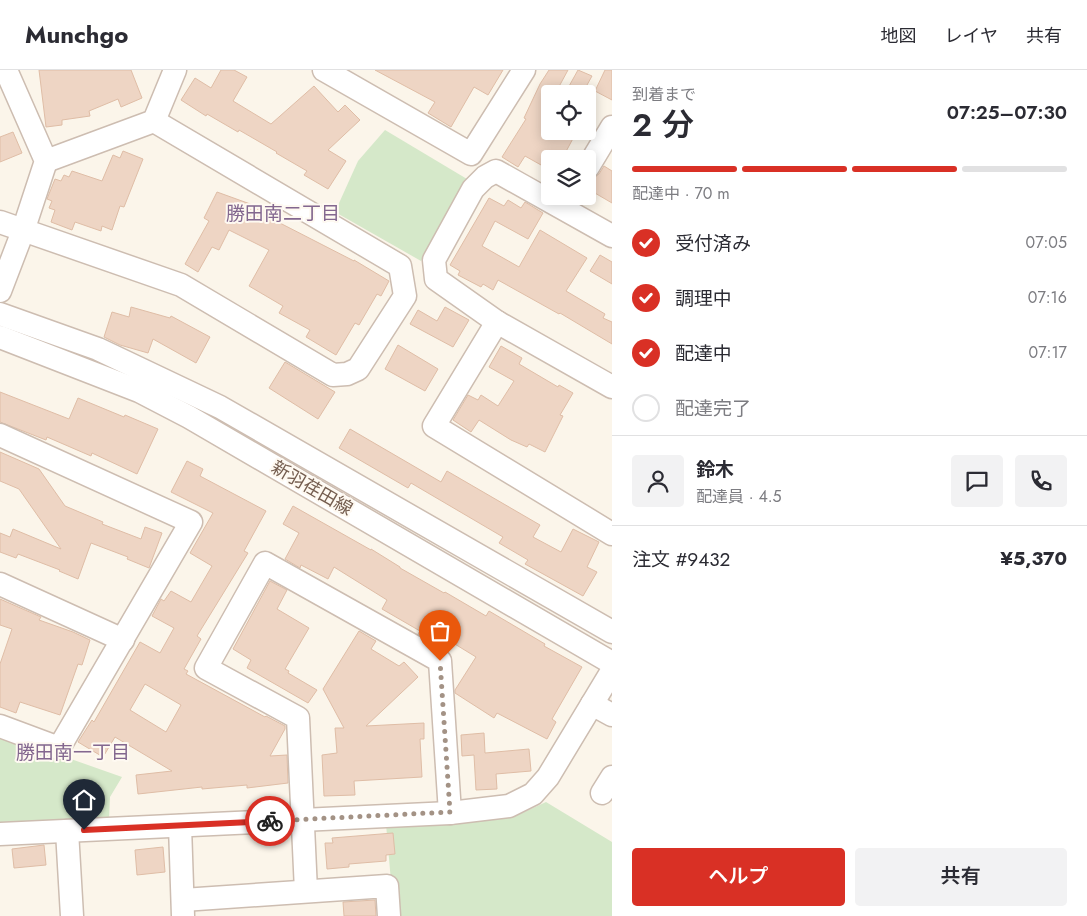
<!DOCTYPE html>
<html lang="ja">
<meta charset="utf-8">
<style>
:root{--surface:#fff;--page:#f2f2f3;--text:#2b2b33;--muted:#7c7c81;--line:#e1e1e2;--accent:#d93025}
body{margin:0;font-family:Jost,"Noto Sans JP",sans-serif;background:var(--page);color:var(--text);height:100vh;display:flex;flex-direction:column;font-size:19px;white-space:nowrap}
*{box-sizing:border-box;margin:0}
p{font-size:16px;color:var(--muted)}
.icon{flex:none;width:28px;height:28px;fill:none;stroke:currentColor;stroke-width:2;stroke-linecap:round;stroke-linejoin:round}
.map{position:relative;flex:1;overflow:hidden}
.sheet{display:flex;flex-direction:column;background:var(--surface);width:475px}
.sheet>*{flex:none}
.buttons{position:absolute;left:541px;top:15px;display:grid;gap:10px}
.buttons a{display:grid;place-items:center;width:55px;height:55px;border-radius:5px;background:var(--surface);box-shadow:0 2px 12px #0003;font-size:25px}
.pin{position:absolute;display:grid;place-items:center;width:42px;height:42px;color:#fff;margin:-51px -21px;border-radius:50% 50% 50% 0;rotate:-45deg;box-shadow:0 0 5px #0007}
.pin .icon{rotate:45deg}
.courier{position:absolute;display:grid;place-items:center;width:50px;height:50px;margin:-25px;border:4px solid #d93025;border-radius:50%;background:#fff;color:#222;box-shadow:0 1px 6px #0007}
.overview em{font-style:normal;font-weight:600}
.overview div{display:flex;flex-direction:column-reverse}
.overview{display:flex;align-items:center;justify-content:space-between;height:85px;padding:0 20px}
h1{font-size:32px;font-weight:600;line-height:38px}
.bar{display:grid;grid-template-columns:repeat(4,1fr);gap:8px 5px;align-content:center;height:60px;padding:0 20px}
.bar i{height:6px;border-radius:4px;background:var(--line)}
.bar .active{background:var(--accent)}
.bar p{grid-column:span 4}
.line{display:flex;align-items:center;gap:12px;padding:0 20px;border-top:1px solid var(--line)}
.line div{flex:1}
.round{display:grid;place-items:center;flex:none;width:52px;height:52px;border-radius:5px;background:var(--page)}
ol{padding:0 20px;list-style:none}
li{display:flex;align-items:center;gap:15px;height:55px}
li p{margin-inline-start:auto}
li .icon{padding:5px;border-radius:50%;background:var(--accent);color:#fff;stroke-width:4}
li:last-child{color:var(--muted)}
li i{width:28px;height:28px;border:2px solid var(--line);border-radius:50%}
.cta{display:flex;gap:10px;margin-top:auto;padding:10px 20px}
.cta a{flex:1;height:58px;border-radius:5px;background:var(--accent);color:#fff;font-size:20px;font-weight:600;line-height:58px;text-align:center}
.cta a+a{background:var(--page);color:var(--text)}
header{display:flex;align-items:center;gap:30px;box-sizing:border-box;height:70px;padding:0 25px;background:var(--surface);border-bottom:1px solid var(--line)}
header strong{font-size:24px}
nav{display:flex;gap:28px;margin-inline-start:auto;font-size:18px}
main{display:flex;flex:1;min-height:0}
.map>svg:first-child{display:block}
</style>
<header>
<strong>Munchgo</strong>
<nav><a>地図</a><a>レイヤ</a><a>共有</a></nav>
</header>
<main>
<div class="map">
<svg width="612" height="846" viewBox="0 0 612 846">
<rect width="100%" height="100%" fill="#fbf5ea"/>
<g fill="#d5e8c9">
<path d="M385,60L467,109L421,191L335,142L358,91Z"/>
<path d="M0,664L122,707L110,727L109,750L0,752Z"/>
<path d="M546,732L612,772V846H394L386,754L493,749L520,744Z"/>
</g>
<g fill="#eed5c4" stroke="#dfbda6" fill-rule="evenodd">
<path d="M39,0H131L142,28L121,37L118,29L89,41L90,46L62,50V55L46,57Z"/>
<path d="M221,0H234L247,7L233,31L271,54L314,16L338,42L345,35L360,50L328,80L346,91L328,119L304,105L307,101L276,83L277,82L239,60L238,62L207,44L206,46L181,30L195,8L211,18Z"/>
<path d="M375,0H503L488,25L474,17L451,57L428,43L435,32Z"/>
<path d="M549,0H568L555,24H550V61H577L562,89H550V100L525,86L518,97L502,87L526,49L524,48L540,14Z"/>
<path d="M578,0L592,6L582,24H578L568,18Z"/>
<path d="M605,0H612V30L595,21Z"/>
<path d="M13,62L22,83L0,92V67Z"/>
<path d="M123,81L143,89L124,137L120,136L112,160L102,156L101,161L75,152L72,160L51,152L55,140L49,138L52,131L47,129L55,109L61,111L64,105L69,107L72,101L102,111L113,85L120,88Z"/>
<path d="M604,96L612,101V133L588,119V114L590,110L599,104Z"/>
<path d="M217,122L253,135L278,147L276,151L354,191V190L389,211L381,226L377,224L359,255L355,253L336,285L306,267L310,260L279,243L283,236L249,216L269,180L229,160L219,180L212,177L198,202L185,194L209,151L204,148Z"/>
<path d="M489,128L504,136L508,130L521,138L525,132L543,143L528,169L495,151L482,176L519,197L540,160L587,188L566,221L605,244L603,248L612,252V274L560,243L559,244L498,210L493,220L483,214L481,217L458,205L460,201L450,195Z"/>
<path d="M600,185L612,192V214L590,201Z"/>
<path d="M131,237L170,248L171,246L210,267L196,293L153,269L148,283L120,275L104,267L112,242L129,247Z"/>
<path d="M445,237L469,250L453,277L410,254L418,240L437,251Z"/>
<path d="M398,275L438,299L425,321L385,299Z"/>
<path d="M501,276L522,288L519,294L558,317L559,315L573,323L560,345L563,346L545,382L529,374L527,377L511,370L479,350L471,362L453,350L468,325L478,330L481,325L498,336L514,311L489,297Z"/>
<path d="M285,292L335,322L318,349L269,318Z"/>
<path d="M0,322L69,349L78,328L124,347L125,345L158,359L137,404L92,383L91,386L47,367L46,370L0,352Z"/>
<path d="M350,359L441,412L447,401L540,455L533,467L561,482L573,459L599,472L587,497L597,502L583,526L525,494L528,490L499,473L503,467L411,413L408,418L339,378Z"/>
<path d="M0,382L39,399L65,436L103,452L102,454L141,469L145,457L162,463L149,498L127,489L128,487L91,473L78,509L59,501L60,500L18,484L16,488L0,482V463L10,467L13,459L61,479L19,419L0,411Z"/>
<path d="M187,391L203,399L200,406L266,441L244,481L248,483L197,566L201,569L184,599L188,601L186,604L265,647L266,646L285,656V659L270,686L287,685L288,713L247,718V715L202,719V717L138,724L136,705L172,701L115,667L103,687L78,672L92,650L94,652L140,572L160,583L174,558L152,546L161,529L164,531L171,521L191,532L212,496L190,483L213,443L171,422ZM145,614L181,635L166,662L130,640Z"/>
<path d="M293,436L371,480V479L400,497V498L444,523L445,522L486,546L489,541L545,574L544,576L582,597L552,649L556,652L547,669L497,643L494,648L455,623V620L476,587L445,568L442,574L437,571L435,573L418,564L420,561L382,539L387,530L334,497L328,509L301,495L300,498L285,489L299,463L283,454Z"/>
<path d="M270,511L287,520L277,539L309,558L285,599L289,601L288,603L317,620L308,633L247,598L251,590L233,579Z"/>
<path d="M0,529L41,547L39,550L73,562L90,570L82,595L78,594L60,645L20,632L16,643L0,637V594L12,559L0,555Z"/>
<path d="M359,561L376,571L371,579L399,596L404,592L418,607L366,656L424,653V669H420L422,707L354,711L355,725L324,726L322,685L337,683L335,658H344L323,619Z"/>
<path d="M484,663L485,683L529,679L531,701L496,704L497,719L476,720L474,685L462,686L461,665Z"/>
<path d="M393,763L395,784L386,785V791L349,794V797L327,799L325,773H333L332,768Z"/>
<path d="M44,775L46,795L14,798L12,779Z"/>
<path d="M163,777L165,802L137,805L135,780Z"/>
<path d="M375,830L376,846H344L343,832Z"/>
</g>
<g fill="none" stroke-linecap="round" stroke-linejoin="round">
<g stroke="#cdbdb1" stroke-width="25">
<g id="minor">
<path d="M324,0L471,84L524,0"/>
<path d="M46,91L154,51L175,0"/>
<path d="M588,97L612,57"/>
<path d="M0,152L181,215L333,305L347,304L358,299L405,226L400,196L154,51"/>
<path d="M612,166L496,101L485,107L473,119L434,190L436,209L497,252L612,317"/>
<path d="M0,221L23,161L46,91L6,0"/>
<path d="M0,244L98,279L220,337L612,562"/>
<path d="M497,252L434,356L612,464"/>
<path d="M0,267L139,321L189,347L612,593"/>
<path d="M0,365L191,452L59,678L0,656"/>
<path d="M0,514L123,570"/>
<path d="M592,634L612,645"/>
<path d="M602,723L612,707"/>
<path d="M180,756L183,846"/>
<path d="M67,761L72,846"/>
<path d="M0,764L450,743L509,736L533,724L548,707L612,601"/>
<path d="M306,821L298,648L206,598L265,493L440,591L450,743"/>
<path d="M183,830L387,816L389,846"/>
</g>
</g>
<use href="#minor" stroke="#fff" stroke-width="22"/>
</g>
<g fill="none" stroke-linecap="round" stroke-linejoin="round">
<path stroke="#a39285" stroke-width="5" stroke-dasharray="0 9" d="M270,751L450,742L440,591"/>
<path stroke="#d93025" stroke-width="6" d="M84,760L270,751"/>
</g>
<g text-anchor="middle" stroke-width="4" stroke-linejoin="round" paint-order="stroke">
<g font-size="18" fill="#745d4f" stroke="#fef9f1">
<text transform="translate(312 418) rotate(30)" y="6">新羽荏田線</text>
</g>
<g font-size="19" fill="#83678f" stroke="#fef9f1">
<text x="283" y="150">勝田南二丁目</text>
<text x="73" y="689">勝田南一丁目</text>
</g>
</g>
</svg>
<div class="buttons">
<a><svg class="icon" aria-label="locate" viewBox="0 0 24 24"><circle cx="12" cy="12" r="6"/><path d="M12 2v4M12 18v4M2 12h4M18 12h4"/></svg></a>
<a><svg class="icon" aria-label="layers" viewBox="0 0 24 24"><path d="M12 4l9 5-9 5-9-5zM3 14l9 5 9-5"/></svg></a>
</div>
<div class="pin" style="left:440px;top:591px;background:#ea580c"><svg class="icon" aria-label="bag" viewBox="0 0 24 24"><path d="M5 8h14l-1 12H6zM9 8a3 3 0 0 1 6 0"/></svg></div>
<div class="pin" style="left:84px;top:760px;background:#1f2937"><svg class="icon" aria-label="home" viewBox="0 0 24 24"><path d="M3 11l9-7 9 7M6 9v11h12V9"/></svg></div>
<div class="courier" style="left:270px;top:751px"><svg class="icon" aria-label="bike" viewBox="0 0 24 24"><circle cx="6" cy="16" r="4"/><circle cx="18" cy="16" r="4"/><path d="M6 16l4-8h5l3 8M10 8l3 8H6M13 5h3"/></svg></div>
</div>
<section class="sheet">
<div class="overview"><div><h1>2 分</h1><p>到着まで</p></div><em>07:25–07:30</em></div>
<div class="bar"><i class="active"></i><i class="active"></i><i class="active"></i><i></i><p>配達中 · 70 m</p></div>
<ol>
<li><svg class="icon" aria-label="check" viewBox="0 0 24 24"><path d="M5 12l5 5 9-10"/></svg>受付済み<p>07:05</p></li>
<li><svg class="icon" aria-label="check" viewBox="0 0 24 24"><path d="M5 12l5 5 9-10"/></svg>調理中<p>07:16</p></li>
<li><svg class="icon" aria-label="check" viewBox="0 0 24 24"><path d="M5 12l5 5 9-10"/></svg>配達中<p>07:17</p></li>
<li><i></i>配達完了</li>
</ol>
<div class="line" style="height:90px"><a class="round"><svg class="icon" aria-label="person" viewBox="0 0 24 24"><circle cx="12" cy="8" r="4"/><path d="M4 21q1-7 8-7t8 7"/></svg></a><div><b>鈴木</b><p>配達員 · 4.5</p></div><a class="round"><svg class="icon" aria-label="chat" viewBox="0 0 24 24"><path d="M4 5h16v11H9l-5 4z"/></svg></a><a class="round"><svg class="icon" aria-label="phone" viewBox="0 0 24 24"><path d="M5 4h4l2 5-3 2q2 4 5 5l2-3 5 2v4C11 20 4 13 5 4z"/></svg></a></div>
<div class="line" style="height:65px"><div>注文 #9432</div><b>¥5,370</b></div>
<div class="cta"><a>ヘルプ</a><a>共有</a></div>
</section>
</main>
